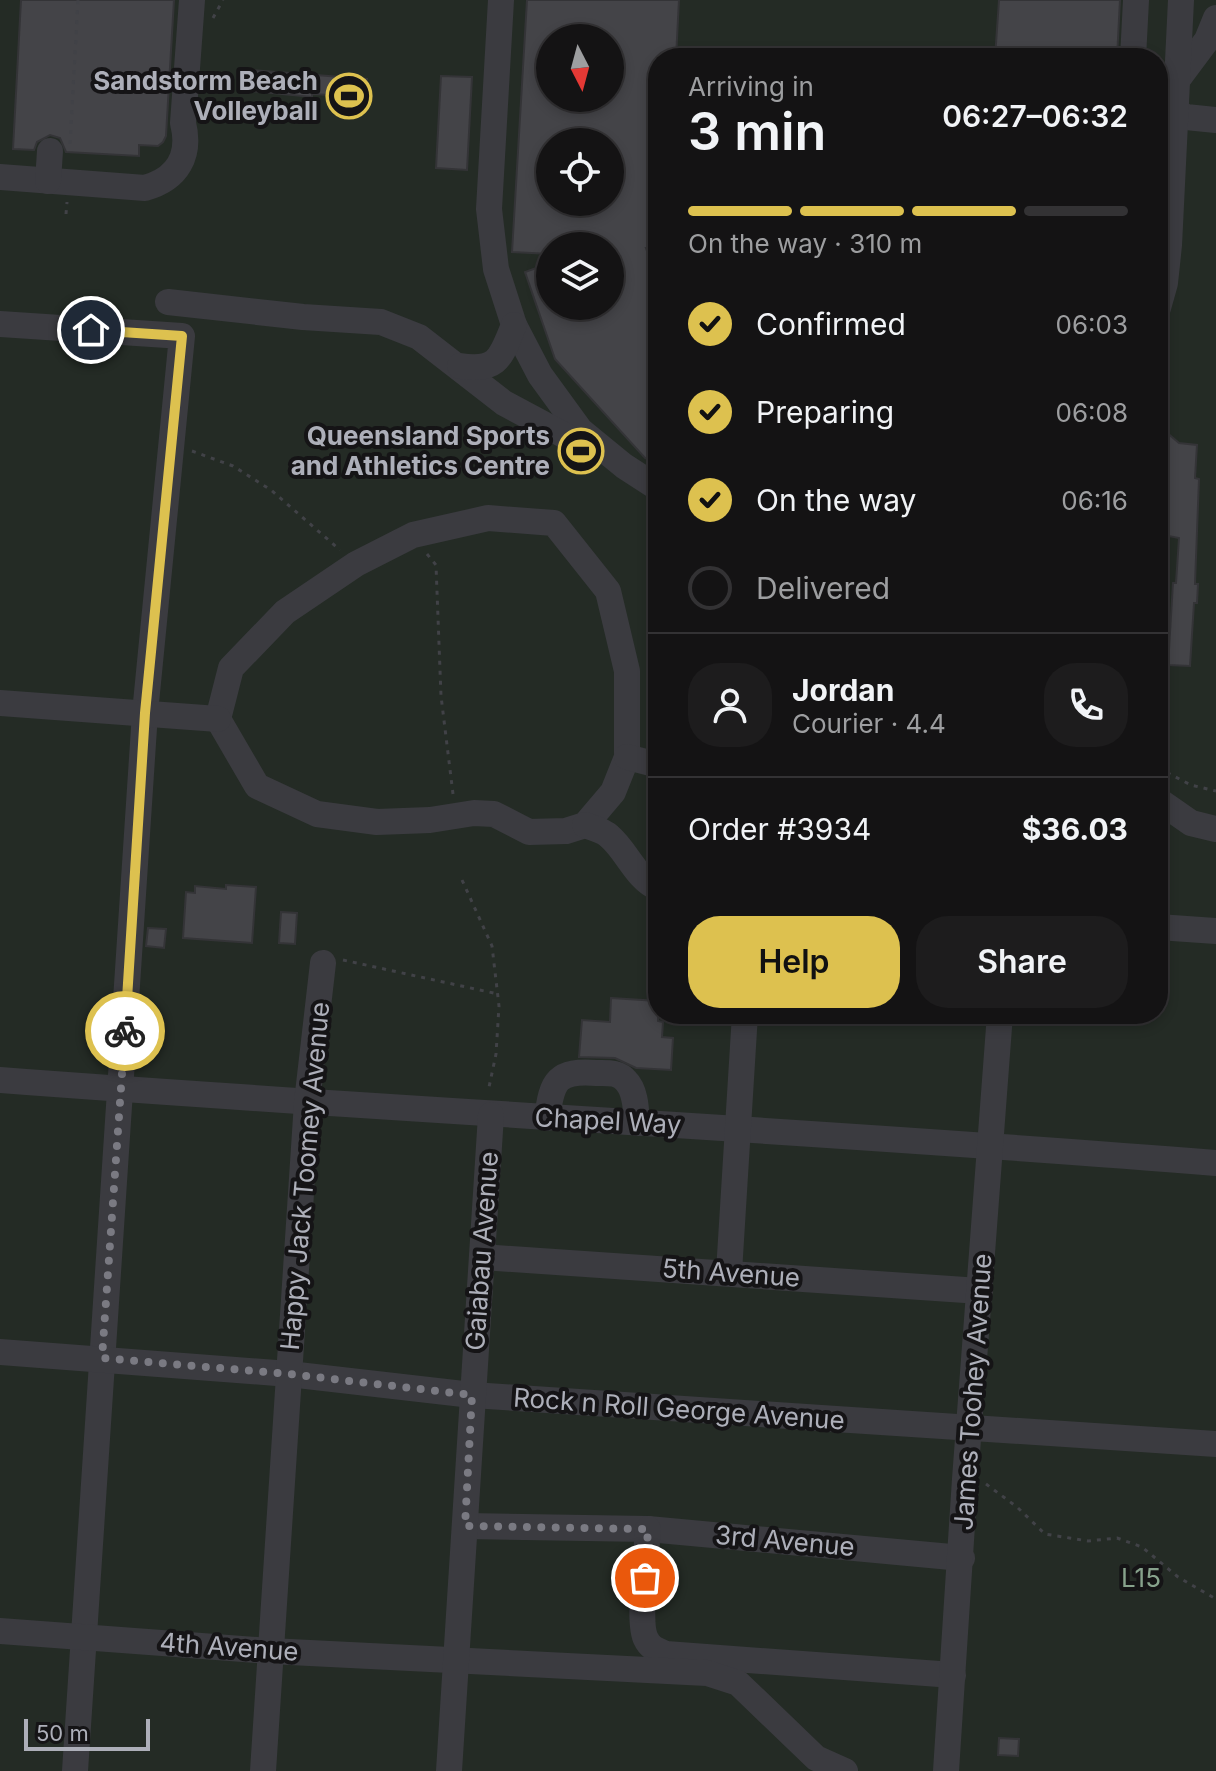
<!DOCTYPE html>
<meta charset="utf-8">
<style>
:root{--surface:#141314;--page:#1d1c1d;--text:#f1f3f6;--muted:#9d9ea0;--line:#333234;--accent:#ddc14f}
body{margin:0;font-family:Inter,sans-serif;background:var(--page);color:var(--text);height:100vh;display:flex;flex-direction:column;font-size:30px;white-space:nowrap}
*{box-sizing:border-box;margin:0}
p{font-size:26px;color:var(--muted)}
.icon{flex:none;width:44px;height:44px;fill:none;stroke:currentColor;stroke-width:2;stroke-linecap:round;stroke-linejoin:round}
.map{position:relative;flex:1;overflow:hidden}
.details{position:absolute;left:648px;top:48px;width:520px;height:976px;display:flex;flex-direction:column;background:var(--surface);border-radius:32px;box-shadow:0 4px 12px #0003,0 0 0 2px var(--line)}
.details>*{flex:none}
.needle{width:52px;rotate:174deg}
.fabs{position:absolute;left:536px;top:24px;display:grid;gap:16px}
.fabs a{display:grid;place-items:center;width:88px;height:88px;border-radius:50%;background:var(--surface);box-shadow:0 4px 12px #0003,0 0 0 2px var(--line);font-size:40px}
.scale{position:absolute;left:24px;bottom:20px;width:126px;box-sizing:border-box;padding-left:8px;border:4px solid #adafb9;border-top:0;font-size:22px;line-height:28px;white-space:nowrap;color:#adafb9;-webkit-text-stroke:6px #151416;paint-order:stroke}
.pin{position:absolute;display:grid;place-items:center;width:68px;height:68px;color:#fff;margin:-34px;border:4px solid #fff;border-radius:50%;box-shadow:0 2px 8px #0007}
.courier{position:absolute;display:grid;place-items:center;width:80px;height:80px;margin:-40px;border:6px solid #ddc14f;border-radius:50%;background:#fff;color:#222;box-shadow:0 2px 10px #0007}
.overview em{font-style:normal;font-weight:600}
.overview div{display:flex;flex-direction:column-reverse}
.overview{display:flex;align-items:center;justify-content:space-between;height:136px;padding:0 40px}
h1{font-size:52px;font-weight:600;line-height:60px}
.bar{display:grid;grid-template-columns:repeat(4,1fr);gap:12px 8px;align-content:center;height:96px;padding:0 40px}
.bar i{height:10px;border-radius:6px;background:var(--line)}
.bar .selected{background:var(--accent)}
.bar p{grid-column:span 4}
.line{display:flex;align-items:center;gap:20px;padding:0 40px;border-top:2px solid var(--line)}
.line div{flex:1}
.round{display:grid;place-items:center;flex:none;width:84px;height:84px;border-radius:32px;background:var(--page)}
ol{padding:0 40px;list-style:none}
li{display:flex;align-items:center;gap:24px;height:88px}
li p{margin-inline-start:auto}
li .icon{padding:8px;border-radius:50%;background:var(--accent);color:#111;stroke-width:4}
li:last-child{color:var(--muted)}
li i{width:44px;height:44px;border:4px solid var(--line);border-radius:50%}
.cta{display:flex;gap:16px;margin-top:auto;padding:16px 40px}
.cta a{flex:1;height:92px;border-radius:32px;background:var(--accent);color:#111;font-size:32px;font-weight:600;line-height:92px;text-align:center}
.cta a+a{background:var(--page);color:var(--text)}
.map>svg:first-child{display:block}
</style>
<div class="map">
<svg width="1216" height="1771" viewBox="0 0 1216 1771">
<rect width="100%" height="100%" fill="#1a191b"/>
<path fill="#242b25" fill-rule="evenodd" d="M0,0H1216V1771H0ZM550,38H610V98H550ZM658,58H1158V1014H658ZM550,142H610V202H550ZM550,246H610V306H550Z"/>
<g fill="#444448" stroke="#343437" stroke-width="2" fill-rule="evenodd">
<path d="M21,0H174L166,136L163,142L158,146L139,145V156L66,152L60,138L50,135L37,142L34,150L13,149Z"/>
<path d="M527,0H679L676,58H658V248H646L658,283V464L645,458L555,359L525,272L550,263V306H610V246H550V254L512,252ZM550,38H610V98H550ZM550,142H610V202H550Z"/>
<path d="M999,0H1120L1117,58H995Z"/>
<path d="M252,70L367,79L366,97L312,94V97L251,91Z"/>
<path d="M441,76L472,77L467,170L436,168Z"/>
<path d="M1158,425L1179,443L1197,445L1195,478L1199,479L1195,584H1198L1197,603H1194L1190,666L1168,665L1173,583H1176L1179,538L1158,534Z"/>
<path d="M226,885L256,887L252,943L183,938L186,892L195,893V886L226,889Z"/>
<path d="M281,912L297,913L295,944L279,943Z"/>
<path d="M148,928L166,929L164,948L146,946Z"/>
<path d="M611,998L658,1001V1021L663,1022L662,1037L673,1038L671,1070L636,1068L615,1058L579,1057L582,1020L610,1022Z"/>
<path d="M999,1738L1019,1739L1018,1756L998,1755Z"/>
</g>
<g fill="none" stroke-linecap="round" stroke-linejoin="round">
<g stroke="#414247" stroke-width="3" stroke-dasharray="4 6" stroke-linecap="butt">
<path d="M213,18L223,0"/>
<path d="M70,144L78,0"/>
<path d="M66,214L67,202"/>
<path d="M192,451L233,466L271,490L340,550"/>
<path d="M427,554L436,565L441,696L453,794"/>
<path d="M1158,768L1191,785L1216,791"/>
<path d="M462,880L492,946L499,1006L496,1054L488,1092"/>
<path d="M343,960L498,994"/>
<path d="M986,1484L1017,1507L1045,1534L1088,1541L1117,1538L1142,1547L1178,1577L1216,1599"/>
</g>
<g stroke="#3b3b40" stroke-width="26">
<path d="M501,0L489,209L496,269L514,325L540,375L580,430L624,466L658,488"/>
<path d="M1133,58L1136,0"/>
<path d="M1178,79L1207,40L1216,18"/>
<path d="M1176,112L1186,117L1216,120"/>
<path d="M0,177L145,188C178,179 191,155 183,123L192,0"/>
<path d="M48,181L50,151"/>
<path d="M168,302L303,317L381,322L419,337L504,403L590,449"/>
<path d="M1158,308L1165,283L1169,245L1181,0"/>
<path d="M0,324L182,336L145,713L75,1771"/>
<path d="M460,366C499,372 501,356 514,325"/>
<path d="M488,518L554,523L608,591L627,671V757L613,792L585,825L566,831L529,832L494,814L474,813L430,820L377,822L317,814L257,786L218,719L231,668L285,612L356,564L413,535Z"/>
<path d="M0,703L218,719"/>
<path d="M627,757L658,765"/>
<path d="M1158,800L1191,823L1216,829"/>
<path d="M585,825C593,828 603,830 609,836C627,851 636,879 658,888"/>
<path d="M1158,927L1216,931"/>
<path d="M0,1080C405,1111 811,1130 1216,1163"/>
<path d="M547,1118C552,1080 557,1070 597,1073C608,1073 619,1072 626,1081C636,1091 636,1110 637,1123"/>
<path d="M482,1257L980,1291"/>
<path d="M729,1272L745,1014"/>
<path d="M0,1352L289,1374L472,1395L1216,1444"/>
<path d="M465,1526L648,1529L962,1558"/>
<path d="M648,1529C647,1551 637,1623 646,1639C650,1648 657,1650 666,1654L953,1675"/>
<path d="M0,1631L270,1651L707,1673L738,1683L816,1758L845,1771"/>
<path d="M263,1771L307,1102L323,963"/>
<path d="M449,1771L491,1115"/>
<path d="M946,1771L965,1479L1000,1014"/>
</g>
</g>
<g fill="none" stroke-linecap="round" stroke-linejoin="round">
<path stroke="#7a7a82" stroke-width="8" stroke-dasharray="0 14.4" d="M125,1031L102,1358L289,1374L472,1395L465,1526L648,1529L645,1578"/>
<path stroke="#ddc14f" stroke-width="10" d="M91,330L182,336L145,713L125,1031"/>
</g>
<defs>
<g id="stadium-ring" transform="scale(2.3)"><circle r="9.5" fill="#151416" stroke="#ddc14f" stroke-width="1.5"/><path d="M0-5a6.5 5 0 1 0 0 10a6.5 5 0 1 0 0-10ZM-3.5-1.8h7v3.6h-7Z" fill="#ddc14f"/></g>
</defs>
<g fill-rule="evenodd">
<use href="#stadium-ring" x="349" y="96"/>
<use href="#stadium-ring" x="581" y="451"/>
</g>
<g text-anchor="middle" stroke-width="8" stroke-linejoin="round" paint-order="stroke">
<g font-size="26" font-weight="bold" fill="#adafb9" stroke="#151416" text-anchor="end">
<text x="318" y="90">Sandstorm Beach<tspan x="318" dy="30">Volleyball</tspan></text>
<text x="550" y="445">Queensland Sports<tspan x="550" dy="30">and Athletics Centre</tspan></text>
</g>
<g font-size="26" fill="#adafb9" stroke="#151416">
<text transform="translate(608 1121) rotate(3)" y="9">Chapel Way</text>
<text transform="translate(305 1176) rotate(-85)" y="9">Happy Jack Toomey Avenue</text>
<text transform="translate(482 1251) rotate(-86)" y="9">Gaiabau Avenue</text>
<text transform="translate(731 1273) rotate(4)" y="9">5th Avenue</text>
<text transform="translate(973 1392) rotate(-86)" y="9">James Toohey Avenue</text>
<text transform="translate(679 1409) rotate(4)" y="9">Rock n Roll George Avenue</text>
<text transform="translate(785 1541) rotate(5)" y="9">3rd Avenue</text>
<text transform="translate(229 1647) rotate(4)" y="9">4th Avenue</text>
</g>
<g font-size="26" fill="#87a28c" stroke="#151416">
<text x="1141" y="1587">L15</text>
</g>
</g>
</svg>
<div class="fabs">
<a><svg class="needle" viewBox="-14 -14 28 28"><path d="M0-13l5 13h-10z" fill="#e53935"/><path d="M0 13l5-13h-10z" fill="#9d9ea0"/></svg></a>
<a><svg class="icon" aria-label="locate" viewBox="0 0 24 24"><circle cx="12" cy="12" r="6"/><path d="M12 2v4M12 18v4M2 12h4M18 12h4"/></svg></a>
<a><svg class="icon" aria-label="layers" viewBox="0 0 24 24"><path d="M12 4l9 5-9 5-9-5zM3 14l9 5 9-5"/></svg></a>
</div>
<div class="scale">50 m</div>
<div class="pin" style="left:645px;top:1578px;background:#ea580c"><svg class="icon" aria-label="bag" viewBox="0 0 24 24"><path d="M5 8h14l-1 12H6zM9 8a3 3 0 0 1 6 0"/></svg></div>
<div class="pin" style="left:91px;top:330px;background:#1f2937"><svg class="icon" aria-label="home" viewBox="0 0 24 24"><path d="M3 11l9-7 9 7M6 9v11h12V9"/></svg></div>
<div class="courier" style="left:125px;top:1031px"><svg class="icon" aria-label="bike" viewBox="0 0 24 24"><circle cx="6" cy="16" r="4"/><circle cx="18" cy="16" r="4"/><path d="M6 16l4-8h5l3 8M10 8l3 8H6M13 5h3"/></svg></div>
<section class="details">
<div class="overview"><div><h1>3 min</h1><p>Arriving in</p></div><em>06:27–06:32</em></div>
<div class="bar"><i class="selected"></i><i class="selected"></i><i class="selected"></i><i></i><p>On the way · 310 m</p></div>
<ol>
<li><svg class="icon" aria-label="check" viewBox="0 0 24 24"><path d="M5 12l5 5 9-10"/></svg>Confirmed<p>06:03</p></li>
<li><svg class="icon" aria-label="check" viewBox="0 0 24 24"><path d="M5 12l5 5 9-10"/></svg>Preparing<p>06:08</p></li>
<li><svg class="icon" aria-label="check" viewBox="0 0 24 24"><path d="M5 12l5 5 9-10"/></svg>On the way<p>06:16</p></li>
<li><i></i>Delivered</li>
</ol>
<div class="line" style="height:144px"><a class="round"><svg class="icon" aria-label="person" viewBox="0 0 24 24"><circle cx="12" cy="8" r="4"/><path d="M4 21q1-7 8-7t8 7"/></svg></a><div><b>Jordan</b><p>Courier · 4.4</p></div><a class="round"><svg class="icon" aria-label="phone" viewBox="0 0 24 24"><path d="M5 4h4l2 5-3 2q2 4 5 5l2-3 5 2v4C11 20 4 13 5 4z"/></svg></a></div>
<div class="line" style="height:104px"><div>Order #3934</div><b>$36.03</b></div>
<div class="cta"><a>Help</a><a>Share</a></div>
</section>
</div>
